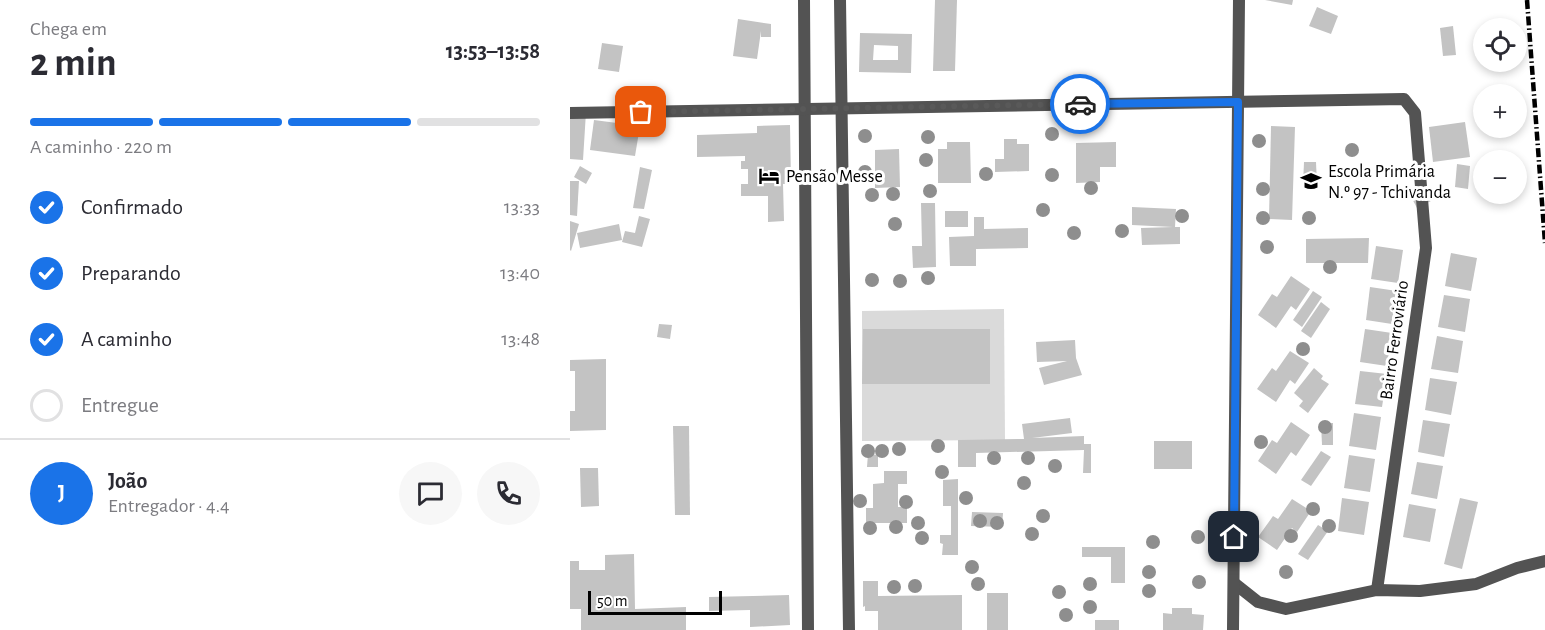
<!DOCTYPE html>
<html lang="pt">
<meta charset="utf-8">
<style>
:root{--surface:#fff;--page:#f7f7f7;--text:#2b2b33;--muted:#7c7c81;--line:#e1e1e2;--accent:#1a73e8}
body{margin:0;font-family:"Alegreya Sans",sans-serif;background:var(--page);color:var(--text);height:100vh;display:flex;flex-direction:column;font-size:22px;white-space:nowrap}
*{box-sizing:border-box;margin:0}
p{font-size:20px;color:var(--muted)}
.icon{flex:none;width:33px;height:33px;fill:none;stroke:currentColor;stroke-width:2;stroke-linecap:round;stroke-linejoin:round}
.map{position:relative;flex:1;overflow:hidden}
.side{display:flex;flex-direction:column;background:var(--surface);width:570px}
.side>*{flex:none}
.tools{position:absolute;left:903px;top:18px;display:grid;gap:12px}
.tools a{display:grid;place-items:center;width:54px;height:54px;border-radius:50%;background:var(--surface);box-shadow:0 3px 9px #0003;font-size:30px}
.scale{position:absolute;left:18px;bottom:15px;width:134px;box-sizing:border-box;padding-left:6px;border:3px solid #000;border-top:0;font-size:16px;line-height:21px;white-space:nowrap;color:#000;-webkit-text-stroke:4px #fff;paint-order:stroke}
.pin{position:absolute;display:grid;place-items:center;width:51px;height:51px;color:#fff;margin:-26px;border-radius:12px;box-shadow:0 3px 9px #0006}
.courier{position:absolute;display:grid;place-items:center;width:60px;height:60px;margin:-30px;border:4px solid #1a73e8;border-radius:50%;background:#fff;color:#222;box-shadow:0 2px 8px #0007}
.summary em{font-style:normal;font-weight:700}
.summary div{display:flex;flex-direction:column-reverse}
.summary{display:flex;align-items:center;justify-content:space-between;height:102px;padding:0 30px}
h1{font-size:39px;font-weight:700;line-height:45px}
.bar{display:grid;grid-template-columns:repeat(4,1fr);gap:9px 6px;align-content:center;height:72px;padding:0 30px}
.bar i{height:8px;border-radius:4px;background:var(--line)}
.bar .current{background:var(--accent)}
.bar p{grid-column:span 4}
.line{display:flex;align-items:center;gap:15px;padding:0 30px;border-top:2px solid var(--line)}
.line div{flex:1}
.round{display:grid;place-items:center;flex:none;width:63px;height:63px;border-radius:32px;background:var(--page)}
ol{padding:0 30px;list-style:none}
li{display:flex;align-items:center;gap:18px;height:66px}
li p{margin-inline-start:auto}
li .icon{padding:6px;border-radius:50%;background:var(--accent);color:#fff;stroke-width:4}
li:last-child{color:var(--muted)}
li i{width:33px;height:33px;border:3px solid var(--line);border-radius:50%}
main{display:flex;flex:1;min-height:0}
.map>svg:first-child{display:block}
</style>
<main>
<section class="side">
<div class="summary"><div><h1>2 min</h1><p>Chega em</p></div><em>13:53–13:58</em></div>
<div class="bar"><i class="current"></i><i class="current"></i><i class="current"></i><i></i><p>A caminho · 220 m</p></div>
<ol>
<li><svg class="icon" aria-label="check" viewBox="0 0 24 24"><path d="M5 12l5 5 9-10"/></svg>Confirmado<p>13:33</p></li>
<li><svg class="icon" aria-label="check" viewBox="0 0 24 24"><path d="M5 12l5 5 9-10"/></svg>Preparando<p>13:40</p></li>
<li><svg class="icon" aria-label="check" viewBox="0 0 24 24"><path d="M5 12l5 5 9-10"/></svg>A caminho<p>13:48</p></li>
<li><i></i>Entregue</li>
</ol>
<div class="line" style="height:108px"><b class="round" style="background:var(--accent);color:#fff">J</b><div><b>João</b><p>Entregador · 4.4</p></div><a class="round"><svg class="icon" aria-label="chat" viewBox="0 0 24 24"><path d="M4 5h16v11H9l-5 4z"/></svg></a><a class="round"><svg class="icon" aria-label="phone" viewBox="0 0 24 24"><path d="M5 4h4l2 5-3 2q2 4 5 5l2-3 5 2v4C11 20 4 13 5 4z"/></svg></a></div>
</section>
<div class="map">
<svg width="975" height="630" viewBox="0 0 975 630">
<rect width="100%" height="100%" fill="#fff"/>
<path fill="#dadada" d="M434,309L435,440L292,441V311Z"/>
<g fill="#c3c3c3" fill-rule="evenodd">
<path d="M365,0H387L385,71H363Z"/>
<path d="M695,0H723L722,5Z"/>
<path d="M747,7L768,16L761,34L739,26Z"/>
<path d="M168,19L201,24V37H191V31L187,59L163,56Z"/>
<path d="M883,26L886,55L873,56L870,28Z"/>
<path d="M290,33L342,34L341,73L289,72ZM304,45L328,46V60H303Z"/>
<path d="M32,43L53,46L49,72L28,69Z"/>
<path d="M0,111L16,112L13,160L0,159Z"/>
<path d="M24,120L70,126L65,156L20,150Z"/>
<path d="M895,122L900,157L863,162L859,127Z"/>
<path d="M220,125L221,183L213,184L214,221L198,222V196H171V184H178V169H171V161H175V156L127,157V135L187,133V126Z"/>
<path d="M701,126L725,127L722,220L699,219Z"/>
<path d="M434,139H447V144H459V171L425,172V159H434Z"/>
<path d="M377,142H400L401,183H368V149H377Z"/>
<path d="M546,142V167H530V182L506,183V143Z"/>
<path d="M329,149L330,187L305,188V150Z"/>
<path d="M734,162H746L747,185H733Z"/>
<path d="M887,164L900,166L898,189L885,187Z"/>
<path d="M10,166L22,173L16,184L4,177Z"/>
<path d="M70,167L82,170L74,209L63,208Z"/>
<path d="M0,181H9L7,216L0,215Z"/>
<path d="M851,184L861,201L847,208L838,191Z"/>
<path d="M351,203H365L366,267L343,268L342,246H352Z"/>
<path d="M562,207L606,209L605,227H610V244L572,245L571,228L603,227L562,225Z"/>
<rect x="375" y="211" width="23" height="16"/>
<path d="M69,216L80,219L72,247L52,242L55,231L65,233Z"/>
<path d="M404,217H414V229L458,228V248L406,249V266H380L379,237L404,236Z"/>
<path d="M0,221L9,224L1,251L0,250Z"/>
<path d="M49,224L52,240L10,248L7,233Z"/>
<path d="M799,238L798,263H736V239Z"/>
<path d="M806,246L833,250L828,283L801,279Z"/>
<path d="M881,253L907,258L901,291L875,286Z"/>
<path d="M721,276L740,289L726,310L721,306L706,328L688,315L702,294L707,297Z"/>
<path d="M800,287L827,291L822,324L796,320Z"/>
<path d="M743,291L752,297L732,327L723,320Z"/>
<path d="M874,295L900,299L895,332L868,327Z"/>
<path d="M751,302L760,309L741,338L731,331Z"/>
<path d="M89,324L102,325L100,339L87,337Z"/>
<path d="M293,329H420V384H292Z"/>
<path d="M795,329L822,333L817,366L790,362Z"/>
<path d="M867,336L893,341L888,373L861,369Z"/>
<path d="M505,340L506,358L512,375L474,385L469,368L497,361L467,362L466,342Z"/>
<path d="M720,351L739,363L725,384L720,380L706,402L687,389L702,368L706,371Z"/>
<path d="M36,359V430L0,431V411H5V371H0V360Z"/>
<path d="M744,368L753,376L751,379L759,384L738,413L729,406L733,401L724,393Z"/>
<path d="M790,371L817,374L812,407L785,404Z"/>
<path d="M860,378L887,382L881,415L855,410Z"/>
<path d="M784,413L811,417L806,450L779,446Z"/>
<path d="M500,418L502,433L462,438L514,436V444H521V473H513L514,450L406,453V467H388V440L454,439L452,424Z"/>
<path d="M853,420L880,424L874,457L848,452Z"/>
<path d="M721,422L740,435L726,456L721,452L706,474L688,461L702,440L707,443Z"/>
<path d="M751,423H763V445H752Z"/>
<path d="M103,426H119L120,515H105Z"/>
<rect x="584" y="441" width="38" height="28"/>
<path d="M751,451L761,457L741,486L731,480Z"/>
<path d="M298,454L308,455V467H297Z"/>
<path d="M779,455L805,459L800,492L774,488Z"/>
<path d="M847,462L873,466L867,499L841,494Z"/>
<path d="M10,468H28L29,506L11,507Z"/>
<path d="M314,471H337V484H328V507H337V523H296V508H303V484L314,483Z"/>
<path d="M388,479V555H372L373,544L370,543V535H381V506H373V480Z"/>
<path d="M772,498L799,502L794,535L768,531Z"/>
<path d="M890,498L908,502L892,569L874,564Z"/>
<path d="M722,499L741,511L727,532L722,528L707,550L688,537L703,516L708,519Z"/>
<path d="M839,504L866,509L860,542L833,537Z"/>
<path d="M402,512L433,513L432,527L401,526Z"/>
<path d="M748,525L758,531L738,560L728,554Z"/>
<path d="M512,547H555V583H541V557H512Z"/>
<path d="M64,554L65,609L116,607V630H11V609H0V561H9V570H35V555Z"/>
<path d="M293,581H308V596L392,595V630H308V611H295V606L293,607Z"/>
<rect x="417" y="593" width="21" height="37"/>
<path d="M219,595L220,625L180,627V610L139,611V597Z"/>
<path d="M602,608H622V614L634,615L633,630H593V613L602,614Z"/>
<rect x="525" y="620" width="24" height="10"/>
</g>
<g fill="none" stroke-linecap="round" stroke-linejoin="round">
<g stroke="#535353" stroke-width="12">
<path d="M234,0L238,630"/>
<path d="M270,0L279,630"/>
<path d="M0,113L834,99L845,113L856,248L807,590"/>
<path d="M664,583L688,602L716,609L807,590L850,591L906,584L947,568L975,561"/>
<path d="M663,630L669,0"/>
</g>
<path stroke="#000" stroke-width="4.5" stroke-dasharray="9 3 1.5 3" stroke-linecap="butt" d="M957,0L975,243"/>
</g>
<g fill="#8e8e8e">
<circle cx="482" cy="134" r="7"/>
<circle cx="295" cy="136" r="7"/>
<circle cx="358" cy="137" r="7"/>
<circle cx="689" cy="141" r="7"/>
<circle cx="782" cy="150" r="7"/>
<circle cx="356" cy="160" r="7"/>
<circle cx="295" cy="172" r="7"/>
<circle cx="416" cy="174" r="7"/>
<circle cx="482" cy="175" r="7"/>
<circle cx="521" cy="188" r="7"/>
<circle cx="693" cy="189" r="7"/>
<circle cx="360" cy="191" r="7"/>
<circle cx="323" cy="194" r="7"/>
<circle cx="302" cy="195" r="7"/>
<circle cx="473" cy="210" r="7"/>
<circle cx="612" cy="216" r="7"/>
<circle cx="693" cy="218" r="7"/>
<circle cx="739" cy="218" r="7"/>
<circle cx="325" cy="224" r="7"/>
<circle cx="552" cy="231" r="7"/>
<circle cx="504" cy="233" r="7"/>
<circle cx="697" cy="247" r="7"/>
<circle cx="760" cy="267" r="7"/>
<circle cx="358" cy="278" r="7"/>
<circle cx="302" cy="280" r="7"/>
<circle cx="330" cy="281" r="7"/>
<circle cx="733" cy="349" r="7"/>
<circle cx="755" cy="427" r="7"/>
<circle cx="691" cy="442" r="7"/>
<circle cx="368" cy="446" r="7"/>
<circle cx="329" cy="449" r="7"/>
<circle cx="298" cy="451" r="7"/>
<circle cx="312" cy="451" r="7"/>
<circle cx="424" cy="458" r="7"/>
<circle cx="458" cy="458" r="7"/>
<circle cx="485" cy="466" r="7"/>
<circle cx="372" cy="472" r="7"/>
<circle cx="454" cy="483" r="7"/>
<circle cx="396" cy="498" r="7"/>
<circle cx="290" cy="501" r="7"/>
<circle cx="336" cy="502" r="7"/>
<circle cx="743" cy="509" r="7"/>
<circle cx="473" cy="516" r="7"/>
<circle cx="410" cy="521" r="7"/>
<circle cx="348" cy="523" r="7"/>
<circle cx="427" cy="523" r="7"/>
<circle cx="759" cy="526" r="7"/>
<circle cx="326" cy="527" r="7"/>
<circle cx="300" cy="528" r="7"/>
<circle cx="462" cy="534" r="7"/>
<circle cx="721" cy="536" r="7"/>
<circle cx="628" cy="537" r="7"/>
<circle cx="352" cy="538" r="7"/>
<circle cx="583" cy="542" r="7"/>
<circle cx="402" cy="567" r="7"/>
<circle cx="579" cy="572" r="7"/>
<circle cx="716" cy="572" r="7"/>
<circle cx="629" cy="582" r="7"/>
<circle cx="408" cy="584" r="7"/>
<circle cx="520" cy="584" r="7"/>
<circle cx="345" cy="586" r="7"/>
<circle cx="324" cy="587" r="7"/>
<circle cx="579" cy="591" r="7"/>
<circle cx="489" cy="592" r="7"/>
<circle cx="520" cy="607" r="7"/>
<circle cx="496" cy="615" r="7"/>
</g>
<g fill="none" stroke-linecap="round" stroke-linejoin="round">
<path stroke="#595959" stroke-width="6" stroke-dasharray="0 10.8" d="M71,112L510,104"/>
<path stroke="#1a73e8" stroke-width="8" d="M510,104L668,102L664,537"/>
</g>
<defs>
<g id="hotel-bare" transform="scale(1.62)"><path d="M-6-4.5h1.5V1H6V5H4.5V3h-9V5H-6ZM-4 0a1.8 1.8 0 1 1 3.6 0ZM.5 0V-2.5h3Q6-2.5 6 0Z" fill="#000" stroke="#fff" stroke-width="2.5" paint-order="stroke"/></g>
<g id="school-bare" transform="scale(1.62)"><path d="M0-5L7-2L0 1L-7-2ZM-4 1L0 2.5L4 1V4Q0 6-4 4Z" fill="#000" stroke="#fff" stroke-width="2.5" paint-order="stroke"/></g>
</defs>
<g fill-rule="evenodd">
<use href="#hotel-bare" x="199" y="176"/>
<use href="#school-bare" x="741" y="181"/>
</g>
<g text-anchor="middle" stroke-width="6" stroke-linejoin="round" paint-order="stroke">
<g font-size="18" fill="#000" stroke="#fff" text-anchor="start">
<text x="758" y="177">Escola Primária<tspan x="758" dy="21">N.º 97 - Tchivanda</tspan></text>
<text x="216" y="182">Pensão Messe</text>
</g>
<g font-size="18" fill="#000" stroke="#fff">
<text transform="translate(824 340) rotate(-82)" y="6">Bairro Ferroviário</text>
</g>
</g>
</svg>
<div class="tools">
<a><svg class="icon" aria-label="locate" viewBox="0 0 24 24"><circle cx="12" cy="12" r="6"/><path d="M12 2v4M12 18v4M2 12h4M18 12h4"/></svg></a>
<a>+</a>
<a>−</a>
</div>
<div class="scale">50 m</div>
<div class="pin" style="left:71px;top:112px;background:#ea580c"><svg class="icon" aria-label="bag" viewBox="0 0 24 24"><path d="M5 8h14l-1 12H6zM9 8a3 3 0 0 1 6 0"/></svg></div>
<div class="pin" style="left:664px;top:537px;background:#1f2937"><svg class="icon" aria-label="home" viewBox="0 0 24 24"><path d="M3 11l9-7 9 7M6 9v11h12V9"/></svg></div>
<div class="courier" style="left:510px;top:104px"><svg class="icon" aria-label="car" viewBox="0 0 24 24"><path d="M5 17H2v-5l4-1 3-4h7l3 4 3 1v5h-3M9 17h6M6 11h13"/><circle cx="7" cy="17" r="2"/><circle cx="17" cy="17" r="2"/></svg></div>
</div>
</main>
